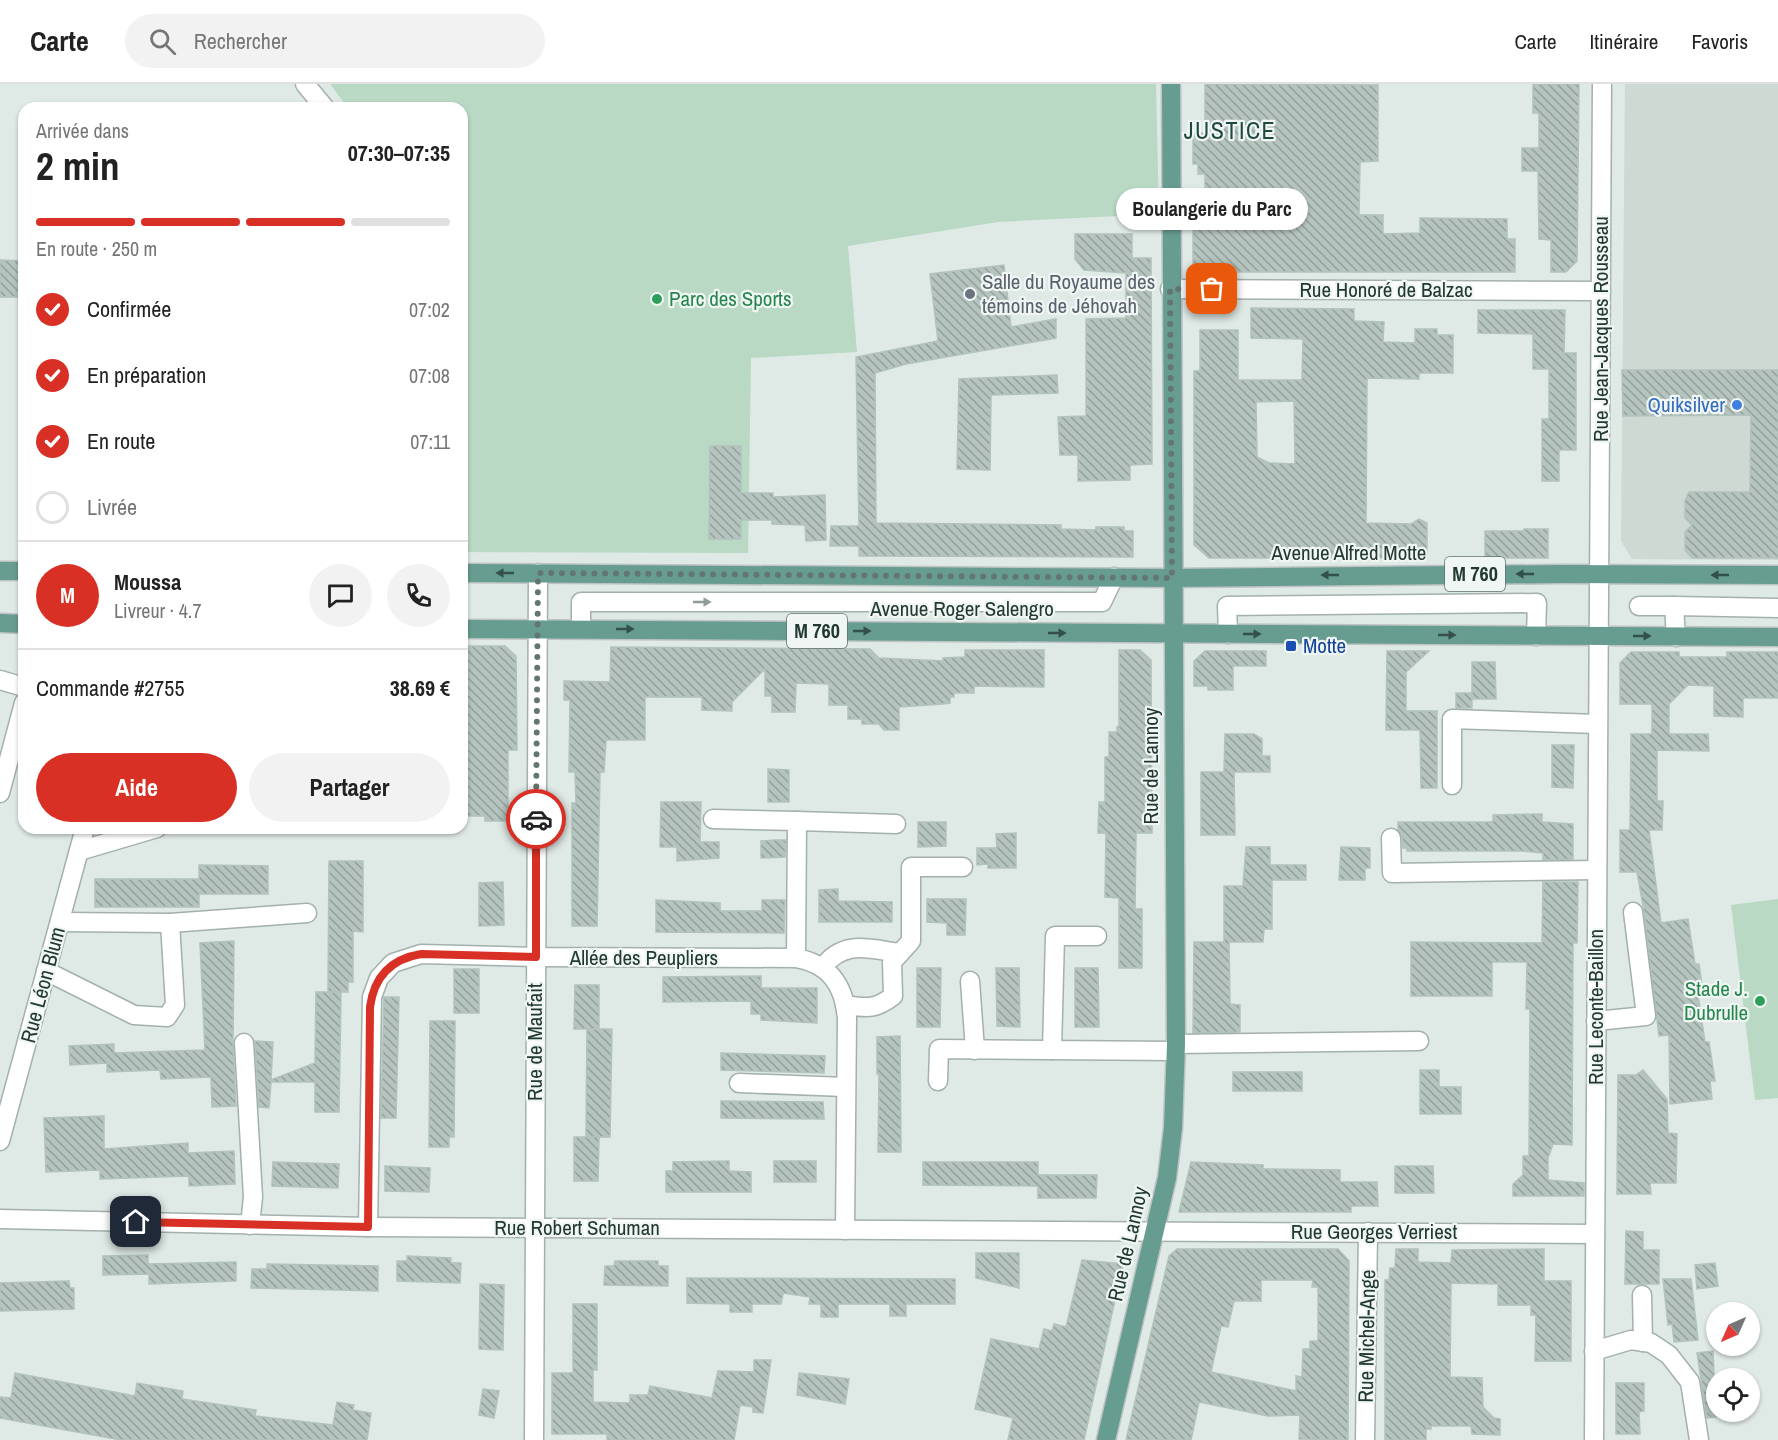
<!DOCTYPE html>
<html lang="fr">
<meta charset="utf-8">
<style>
:root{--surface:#fff;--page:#f2f2f2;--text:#222;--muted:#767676;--line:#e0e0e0;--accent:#d93025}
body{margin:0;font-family:"Archivo Narrow",sans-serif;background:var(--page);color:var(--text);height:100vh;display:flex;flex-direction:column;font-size:22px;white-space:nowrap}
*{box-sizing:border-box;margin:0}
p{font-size:20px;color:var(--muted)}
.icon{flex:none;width:33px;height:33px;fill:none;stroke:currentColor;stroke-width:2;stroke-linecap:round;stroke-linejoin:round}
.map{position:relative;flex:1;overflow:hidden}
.details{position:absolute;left:18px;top:18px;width:450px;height:732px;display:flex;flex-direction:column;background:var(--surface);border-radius:18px;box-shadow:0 2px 4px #0004}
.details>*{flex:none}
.needle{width:39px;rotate:225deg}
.buttons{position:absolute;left:1706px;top:1218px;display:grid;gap:12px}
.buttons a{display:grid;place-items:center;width:54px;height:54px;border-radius:50%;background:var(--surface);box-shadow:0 2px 4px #0004;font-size:30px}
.pin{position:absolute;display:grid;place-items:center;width:51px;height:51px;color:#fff;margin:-26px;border-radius:12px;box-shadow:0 3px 9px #0006}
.courier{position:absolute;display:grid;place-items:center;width:60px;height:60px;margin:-30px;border:4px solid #d93025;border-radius:50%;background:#fff;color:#222;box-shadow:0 2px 8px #0007}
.bubble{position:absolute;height:42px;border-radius:21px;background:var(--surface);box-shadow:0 2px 4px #0004;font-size:20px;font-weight:800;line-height:42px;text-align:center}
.summary em{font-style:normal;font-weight:800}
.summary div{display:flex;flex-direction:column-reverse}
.summary{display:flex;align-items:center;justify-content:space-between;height:102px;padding:0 18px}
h1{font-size:39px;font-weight:800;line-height:45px}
.bar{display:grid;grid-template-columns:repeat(4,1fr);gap:9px 6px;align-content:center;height:72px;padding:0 18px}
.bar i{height:8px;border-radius:4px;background:var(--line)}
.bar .current{background:var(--accent)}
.bar p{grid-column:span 4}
.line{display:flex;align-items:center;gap:15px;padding:0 18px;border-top:2px solid var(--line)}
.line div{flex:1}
.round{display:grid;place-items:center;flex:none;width:63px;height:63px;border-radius:32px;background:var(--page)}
ol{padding:0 18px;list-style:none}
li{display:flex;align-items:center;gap:18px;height:66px}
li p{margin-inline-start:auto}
li .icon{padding:6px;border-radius:50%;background:var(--accent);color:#fff;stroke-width:4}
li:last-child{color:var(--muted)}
li i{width:33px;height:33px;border:3px solid var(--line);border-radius:50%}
.cta{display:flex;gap:12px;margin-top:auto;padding:12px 18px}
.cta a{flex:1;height:69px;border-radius:36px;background:var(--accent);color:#fff;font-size:24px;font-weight:800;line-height:69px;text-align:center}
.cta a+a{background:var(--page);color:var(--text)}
header{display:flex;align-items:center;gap:36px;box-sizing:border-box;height:84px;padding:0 30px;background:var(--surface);border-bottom:2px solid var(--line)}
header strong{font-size:28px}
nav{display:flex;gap:33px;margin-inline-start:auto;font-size:21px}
.search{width:420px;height:54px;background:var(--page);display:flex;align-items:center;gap:15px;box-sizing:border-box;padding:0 21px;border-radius:33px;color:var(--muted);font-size:22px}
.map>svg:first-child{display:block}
</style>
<header>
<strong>Carte</strong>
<div class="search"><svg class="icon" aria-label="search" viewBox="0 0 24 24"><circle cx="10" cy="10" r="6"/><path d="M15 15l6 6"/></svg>Rechercher</div>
<nav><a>Carte</a><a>Itinéraire</a><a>Favoris</a></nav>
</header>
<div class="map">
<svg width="1778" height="1356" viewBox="0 0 1778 1356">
<defs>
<pattern id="building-back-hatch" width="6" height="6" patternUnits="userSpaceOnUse" patternTransform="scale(1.5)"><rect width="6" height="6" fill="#b5c4be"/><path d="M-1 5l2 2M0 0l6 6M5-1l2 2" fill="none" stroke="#93a09b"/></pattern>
</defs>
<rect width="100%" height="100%" fill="#dfe9e5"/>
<path fill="#ced9d4" d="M1625,0H1778V476L1632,475L1621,457Z"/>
<g fill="#b9d9c4">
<path d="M330,0H1156L1159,130L998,138L848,162L857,268L751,274L748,469L462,468V24H348Z"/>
<path d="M1778,815V1014L1755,1016L1731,821Z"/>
</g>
<g fill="url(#building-back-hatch)" stroke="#b2c2bd" stroke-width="1.5" fill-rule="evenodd">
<path d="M1205,0L1378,1V77L1360,78L1359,131H1383V150L1420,149V134L1507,135V155H1515V188H1200L1193,181V141H1197L1198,131H1205V90H1198V80H1193V49H1205Z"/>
<path d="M1533,0H1579L1577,177L1566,188H1551V156L1539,155L1538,87H1522V64H1539V29H1533Z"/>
<path d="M1075,150H1132V174H1151L1152,380L1130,381V396L1078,397V371H1060L1058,333L1086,332V235L1126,234V189L1084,186L1075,175Z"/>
<path d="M0,176L24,177V213H0Z"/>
<path d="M1004,181L1011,243L1056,235V254L906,280L875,289L876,439L1061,441V445L1096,446V443H1124V447H1133V473L859,472V462H830L831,442H859L856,273L938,257L930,190Z"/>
<path d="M1251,224L1354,225V237L1384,238L1383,258L1415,259V245H1437V251H1453V289H1419V295L1367,294L1366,439L1411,440L1419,435L1427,439V474H1209L1194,461V287H1200V246H1238V296H1302L1303,255L1251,254ZM1294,317L1295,380L1269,379L1257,373L1256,318Z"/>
<path d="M1478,226H1565L1564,269H1576V366H1559V397H1542V335H1549V285H1533V250L1478,249Z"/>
<path d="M1622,286H1778V474H1692L1685,466V448L1692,441L1685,434V417L1689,408H1750L1751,331L1623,332Z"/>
<path d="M1057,291L1058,309L991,311L990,386L957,385L959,295Z"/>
<path d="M710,362H741V409H773V413L825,411L826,456L806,457L805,441L772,440V436H741V455H709Z"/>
<path d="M1524,445H1548V474H1485V447H1523Z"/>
<path d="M462,562H505L516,572L517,666H508V737H485V732H462Z"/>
<path d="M611,563L870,565L879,574L943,577V574L965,573V566H1044V603L974,602V609H954V613H950V619L943,620L899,623V646H884L879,640H862V635H848V621H829V600L796,599L795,628H772V612H765V585L732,618V627L702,626V613H645V656H606L604,688H600L597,842H572V719H576L575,688H569L570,616H564V597L610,598Z"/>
<path d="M1119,566H1140L1151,576L1152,749H1136L1135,825H1142V884H1119V814L1105,813L1106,749H1098L1099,718H1105V673H1109V648H1117V643L1119,642Z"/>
<path d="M1205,567H1266V582H1233V606H1208V602H1194V577Z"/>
<path d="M1387,567H1429L1406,588V627H1437V704H1421L1420,646H1386Z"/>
<path d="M1631,568H1679V573H1727V568H1778V614H1743V633L1714,632V602L1688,601L1669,620V650H1708L1709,667L1657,666V717H1663L1662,746H1649L1661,839L1688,835L1695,880H1699L1703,910L1698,911L1705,958H1709L1715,997H1710L1712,1015L1670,1020L1669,951L1659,952L1644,827L1637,788H1620V746H1630L1631,650H1652V620H1620V579Z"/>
<path d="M1472,578H1495L1496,615H1472V624H1456V609H1472Z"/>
<path d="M1225,650H1254L1262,655V672H1270V688H1234L1235,751H1201V688H1228H1224Z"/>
<path d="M1552,661H1574L1573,704L1552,703Z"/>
<path d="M768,685L789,686V718H768Z"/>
<path d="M661,718H701L700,758H719V774L677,777V763H660Z"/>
<path d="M1542,730V738L1573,740V775L1543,776V769L1522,767H1407V764H1403L1402,753L1398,746V738H1493V731Z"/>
<path d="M918,738H946V762L918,763Z"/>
<path d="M1016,749V784H988V780L977,781V764H997L996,750Z"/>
<path d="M775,756H786L785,773L761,774V757Z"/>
<path d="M1246,763H1270V781H1306V796H1272V845H1264L1263,858H1229L1230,920L1240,921V948L1193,949L1194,858H1224V802H1243Z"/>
<path d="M1341,763L1370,764V784H1365V796H1339Z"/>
<path d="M329,777H363V848L353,847V898H348V908H328Z"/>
<path d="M199,781L268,782V810H199V823H95V795H199Z"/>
<path d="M503,798L504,841L479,842V799Z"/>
<path d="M1543,798H1578L1577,859H1573L1572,1061L1553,1060L1548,1074V1096L1584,1099V1112H1513V1100L1523,1091V1072H1529L1530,925H1526L1527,878H1492V912H1411V858L1542,859Z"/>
<path d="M838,805V817L892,818V838H819V806Z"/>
<path d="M927,815H966L965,851H947V839L927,838Z"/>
<path d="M656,816L720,819V827H762V816H785L784,849L656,848Z"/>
<path d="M234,857L233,960L236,1022L212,1023L211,993L161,995L160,986L107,988V979L70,981L69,962L114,960V969L205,966L200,859Z"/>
<path d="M917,884H941L940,943H917Z"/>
<path d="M996,884H1019L1020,943L997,942Z"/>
<path d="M1075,884H1098L1099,943H1075Z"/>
<rect x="454" y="885" width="25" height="44"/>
<path d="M761,892V904H817V939L761,936V930H751V917L663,918V893Z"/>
<path d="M575,901H599V945H574Z"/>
<path d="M316,908H341L339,1028H315V998H271L269,1024L259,1023L255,957L273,958L271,996L315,979Z"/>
<path d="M384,913H399L396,1034H381Z"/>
<path d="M430,937H455L454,1053H449V1063H429Z"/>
<path d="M587,945H612L610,1053H586Z"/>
<path d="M900,952L901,1068H878L879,991L877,990V953Z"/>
<path d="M721,969L825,972L824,989L721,986Z"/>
<path d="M1420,986H1439V1003H1461V1030H1420Z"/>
<path d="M1643,986L1667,1015L1668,1049L1677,1050L1676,1099H1650L1651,1110H1617L1618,991H1636Z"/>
<rect x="1233" y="988" width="69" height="19"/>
<path d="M721,1017L823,1018L824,1035L721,1034Z"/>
<path d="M104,1032V1065L188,1059V1069L234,1067L235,1100L189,1102V1092L100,1095V1086L46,1088L44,1034Z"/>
<path d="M574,1053H599L598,1097H574Z"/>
<path d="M729,1077V1087L751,1088V1108H666V1087H673V1078Z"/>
<rect x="774" y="1077" width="42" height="21"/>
<path d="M273,1078L339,1080L338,1104L272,1102Z"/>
<path d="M923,1078H1038V1091H1097L1096,1114H1038V1102L923,1101Z"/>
<path d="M1191,1078L1263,1081V1085L1340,1086V1098H1377L1378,1122H1351V1128H1179Z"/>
<path d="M385,1082L430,1084L429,1108L385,1107Z"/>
<path d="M1395,1082H1433L1434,1109H1395Z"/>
<path d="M1626,1147L1643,1148V1166H1659V1200H1625Z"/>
<path d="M1177,1165H1338L1349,1177L1348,1356L1299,1355L1300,1331L1268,1332L1199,1318L1191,1356H1126L1169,1172ZM1261,1196H1313L1312,1203H1318V1257H1310V1265H1303L1302,1293L1296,1292V1307L1211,1288L1221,1242L1228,1243L1234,1217H1261Z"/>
<path d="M1396,1165H1418V1178L1451,1179L1452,1166L1544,1165V1197H1571V1277H1535L1536,1231H1531V1221H1498V1200L1451,1199L1450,1293L1482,1294L1483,1323L1494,1334L1500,1335V1351L1472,1350L1471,1342H1431V1345H1426V1356H1385V1196H1389L1390,1184H1395Z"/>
<path d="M976,1169H1019V1204L976,1194Z"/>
<path d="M148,1171V1180L236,1178V1197L149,1200V1190L103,1191V1172Z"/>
<path d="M407,1172L451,1174V1179H461L460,1199L397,1197V1177H407Z"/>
<path d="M1082,1176L1123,1180L1084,1356H1008L1013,1334L975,1325L991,1255L1039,1265L1044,1245L1052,1247L1054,1240L1066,1243Z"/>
<path d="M615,1177H658V1182H668V1202L604,1201L605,1182H614Z"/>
<path d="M1715,1179L1718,1202L1697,1205L1695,1181Z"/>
<path d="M267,1180L378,1182V1207L251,1204L252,1185H267Z"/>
<path d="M687,1194L955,1195V1220H906V1232H890V1220H838V1233H821V1220H809L810,1213L783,1209L781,1220H752V1228H730V1220L687,1219Z"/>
<path d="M1663,1195H1691L1698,1256L1674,1258L1672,1240L1668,1241Z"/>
<path d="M69,1197L70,1204H74V1225L0,1227V1199Z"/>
<path d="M480,1200L504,1201L503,1266L479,1265Z"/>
<path d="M573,1220H597V1286H593V1318L630,1319V1311H648L650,1302L712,1314L718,1287L754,1288V1276H771L763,1329L753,1328V1323L740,1321L734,1356H607V1350H552V1289H573Z"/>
<path d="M1713,1267L1716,1333L1707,1334L1697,1269Z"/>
<path d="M15,1289L135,1312L137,1299L183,1307L182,1315L256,1326L255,1332L333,1341L337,1318L354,1321L353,1326L371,1329L367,1356H121L0,1334V1313L11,1314Z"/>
<path d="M799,1289L849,1295L845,1320L797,1311Z"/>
<path d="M1616,1299H1644V1327L1639,1328L1640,1350H1616Z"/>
<path d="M483,1305L499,1307L494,1334L479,1331Z"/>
</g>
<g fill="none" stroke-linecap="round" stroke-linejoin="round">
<g stroke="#a3b0ac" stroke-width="21">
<g id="minor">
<path d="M305,0L325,24"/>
<path d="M1170,205L1601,207"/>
<path d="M1639,522H1674"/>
<path d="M581,545V518H1102L1114,493"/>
<path d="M1228,550L1227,522L1537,519L1536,552"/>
<path d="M1676,553L1674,522L1778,524"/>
<path d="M0,596L24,603"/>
<path d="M1452,701V635L1597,640"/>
<path d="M0,709L24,619"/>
<path d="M713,735L797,737L796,874"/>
<path d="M797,737L896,740"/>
<path d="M1391,754L1392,789L1596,786"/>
<path d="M79,767L157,744"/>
<path d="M60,838L170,839L307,829"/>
<path d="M823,883C844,855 869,865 900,869"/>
<path d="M46,887L134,931L167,933L175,921L170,839"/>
<path d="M970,897L975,966"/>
<path d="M845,921C867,924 875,926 893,912L892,878L911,857V783H963"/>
<path d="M1596,937L1646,932L1633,828"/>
<path d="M244,959L253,1113L250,1141"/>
<path d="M1176,960L1419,957"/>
<path d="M1052,966L1055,852H1097"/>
<path d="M938,997L939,965L1175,967"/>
<path d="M739,999L845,1003"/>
<path d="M0,1057L85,744"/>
<path d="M0,1135L368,1143L1595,1150"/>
<path d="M368,1143L372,913L379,894L393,879L421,870L536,873L796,874C830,880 844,901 847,934L845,1146"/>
<path d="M1642,1211L1643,1258"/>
<path d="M1594,1267L1631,1256L1651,1259L1669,1271L1690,1298L1699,1356"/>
<path d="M534,1356L538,489"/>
<path d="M1365,1356L1368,1148"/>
<path d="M1594,1356L1602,0"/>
</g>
</g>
<g stroke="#bdc3c2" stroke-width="21">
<g id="major">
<path d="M0,487H24"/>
<path d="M462,489L1172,494L1561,490L1778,491"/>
<path d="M0,539L24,540"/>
<path d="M462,545L1778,553"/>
<path d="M1106,1356L1167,1094L1173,1044L1176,960L1171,0"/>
</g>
</g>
<use href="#minor" stroke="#fff" stroke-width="18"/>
<use href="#major" stroke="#679c91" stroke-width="18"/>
</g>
<defs><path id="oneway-solid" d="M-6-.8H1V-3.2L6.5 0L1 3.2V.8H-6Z" transform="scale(1.5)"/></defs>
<g fill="#33514a">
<use href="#oneway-solid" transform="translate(505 489) rotate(180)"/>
<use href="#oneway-solid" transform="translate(1525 490) rotate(180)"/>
<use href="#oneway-solid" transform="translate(1330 491) rotate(180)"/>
<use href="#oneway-solid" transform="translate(1720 491) rotate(-180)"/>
<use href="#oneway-solid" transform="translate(625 545)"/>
<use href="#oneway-solid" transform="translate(862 547)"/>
<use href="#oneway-solid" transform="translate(1057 549)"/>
<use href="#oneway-solid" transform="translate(1252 550)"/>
<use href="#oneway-solid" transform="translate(1447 551)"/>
<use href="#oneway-solid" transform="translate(1642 552)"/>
</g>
<use fill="#909c99" href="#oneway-solid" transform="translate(702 518)"/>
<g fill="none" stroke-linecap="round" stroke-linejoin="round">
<path stroke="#647671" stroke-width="6" stroke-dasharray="0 10.8" d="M536,735L538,489L1172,494L1170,205H1212"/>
<path stroke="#d93025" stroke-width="8" d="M136,1138L368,1143L370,923C374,893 391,875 421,870L536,873V735"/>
</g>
<circle fill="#6b7280" stroke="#eff6f3" stroke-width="2" cx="970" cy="210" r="6"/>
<g fill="#2e9e5b" stroke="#eff6f3" stroke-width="2">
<circle cx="657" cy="215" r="6"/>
<circle cx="1760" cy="917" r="6"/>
</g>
<circle fill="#3f7fe0" stroke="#eff6f3" stroke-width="2" cx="1737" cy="321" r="6"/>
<rect fill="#1a4fb4" stroke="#eff6f3" stroke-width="2" x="1285" y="556" width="12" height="12" rx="3"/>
<g text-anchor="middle" stroke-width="4.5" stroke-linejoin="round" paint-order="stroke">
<g fill="#eff6f3" stroke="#60716d" stroke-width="1.5">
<rect x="1445" y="473" width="60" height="34" rx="4.5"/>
<rect x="787" y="530" width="60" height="34" rx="4.5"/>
</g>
<g font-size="20" font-weight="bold" fill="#223833">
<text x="1475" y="497">M 760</text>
<text x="817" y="554">M 760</text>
</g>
<g font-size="21" fill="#5b616d" stroke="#eff6f3" text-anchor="start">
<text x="982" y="205">Salle du Royaume des<tspan x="982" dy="24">témoins de Jéhovah</tspan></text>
</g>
<g font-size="21" fill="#223833" stroke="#eff6f3">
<text x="1386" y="213">Rue Honoré de Balzac</text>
<text transform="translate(1601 245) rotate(-90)" y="7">Rue Jean-Jacques Rousseau</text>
<text x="1349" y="476">Avenue Alfred Motte</text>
<text x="962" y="532">Avenue Roger Salengro</text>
<text transform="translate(1151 682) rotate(-90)" y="7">Rue de Lannoy</text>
<text x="644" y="881">Allée des Peupliers</text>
<text transform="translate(43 901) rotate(-75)" y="7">Rue Léon Blum</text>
<text transform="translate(1596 923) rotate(-90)" y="7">Rue Leconte-Baillon</text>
<text transform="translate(535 958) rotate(-90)" y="7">Rue de Maufait</text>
<text x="577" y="1151">Rue Robert Schuman</text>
<text x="1374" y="1155">Rue Georges Verriest</text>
<text transform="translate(1128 1160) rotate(-77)" y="7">Rue de Lannoy</text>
<text transform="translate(1367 1252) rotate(-89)" y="7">Rue Michel-Ange</text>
</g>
<g font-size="21" fill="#27864d" stroke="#eff6f3" text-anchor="start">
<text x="669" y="222">Parc des Sports</text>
<text x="1748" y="912" text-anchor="end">Stade J.<tspan x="1748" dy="24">Dubrulle</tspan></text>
</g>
<g font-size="21" fill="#366cbe" stroke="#eff6f3" text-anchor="end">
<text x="1725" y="328">Quiksilver</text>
</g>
<g font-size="21" fill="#164399" stroke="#eff6f3" text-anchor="start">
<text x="1303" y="569">Motte</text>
</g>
<g font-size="24" letter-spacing="1.5" fill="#1f4841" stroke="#eff6f3">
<text x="1230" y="55">JUSTICE</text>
</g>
</g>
</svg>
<div class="buttons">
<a><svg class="needle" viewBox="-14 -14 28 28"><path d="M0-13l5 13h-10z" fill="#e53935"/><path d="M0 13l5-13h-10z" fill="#767676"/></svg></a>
<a><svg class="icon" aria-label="locate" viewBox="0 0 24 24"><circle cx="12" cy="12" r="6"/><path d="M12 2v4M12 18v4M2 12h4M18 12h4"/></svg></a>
</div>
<div class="pin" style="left:1212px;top:205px;background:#ea580c"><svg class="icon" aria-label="bag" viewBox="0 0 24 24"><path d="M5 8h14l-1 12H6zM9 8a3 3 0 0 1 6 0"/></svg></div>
<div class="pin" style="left:136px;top:1138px;background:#1f2937"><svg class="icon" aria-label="home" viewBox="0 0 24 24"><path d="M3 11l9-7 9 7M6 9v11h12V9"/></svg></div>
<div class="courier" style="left:536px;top:735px"><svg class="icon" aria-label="car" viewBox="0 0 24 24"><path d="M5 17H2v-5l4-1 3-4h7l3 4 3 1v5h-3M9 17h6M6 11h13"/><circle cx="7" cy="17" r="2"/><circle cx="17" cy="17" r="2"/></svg></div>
<div class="bubble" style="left:1116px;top:104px;width:192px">Boulangerie du Parc</div>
<section class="details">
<div class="summary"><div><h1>2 min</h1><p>Arrivée dans</p></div><em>07:30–07:35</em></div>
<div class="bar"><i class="current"></i><i class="current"></i><i class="current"></i><i></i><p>En route · 250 m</p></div>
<ol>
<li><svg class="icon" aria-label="check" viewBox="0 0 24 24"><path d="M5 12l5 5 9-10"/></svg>Confirmée<p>07:02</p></li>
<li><svg class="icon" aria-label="check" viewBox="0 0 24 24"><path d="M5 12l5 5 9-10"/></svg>En préparation<p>07:08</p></li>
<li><svg class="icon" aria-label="check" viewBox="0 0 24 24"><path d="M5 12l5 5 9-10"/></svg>En route<p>07:11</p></li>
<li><i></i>Livrée</li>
</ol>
<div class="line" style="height:108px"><b class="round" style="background:var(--accent);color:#fff">M</b><div><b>Moussa</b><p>Livreur · 4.7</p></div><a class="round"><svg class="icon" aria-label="chat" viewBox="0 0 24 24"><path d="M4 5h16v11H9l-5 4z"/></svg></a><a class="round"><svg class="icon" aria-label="phone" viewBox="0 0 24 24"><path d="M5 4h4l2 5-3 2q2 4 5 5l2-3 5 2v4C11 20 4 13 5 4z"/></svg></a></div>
<div class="line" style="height:78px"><div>Commande #2755</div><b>38.69 €</b></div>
<div class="cta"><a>Aide</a><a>Partager</a></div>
</section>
</div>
